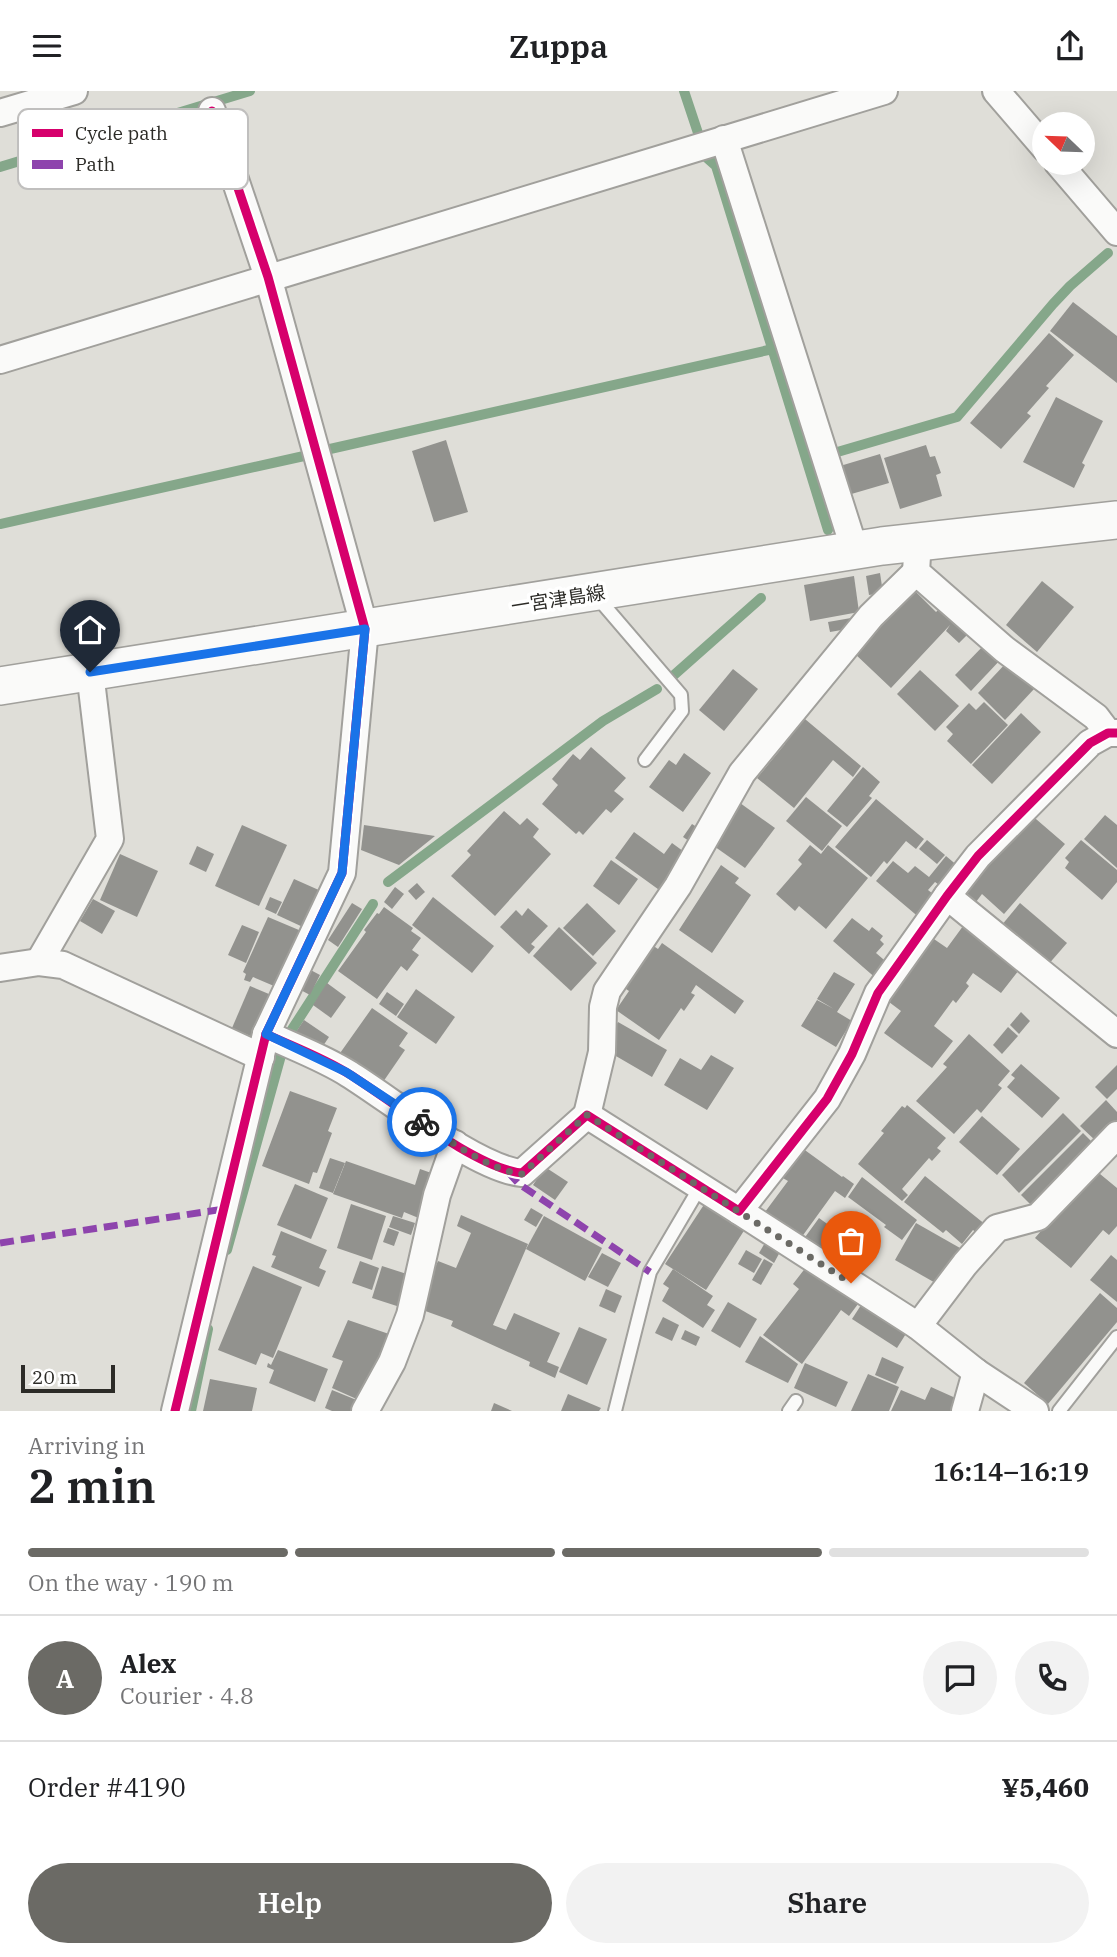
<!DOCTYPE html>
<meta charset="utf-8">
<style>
:root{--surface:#fff;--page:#f2f2f2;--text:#202124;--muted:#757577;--line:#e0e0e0;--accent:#6b6a65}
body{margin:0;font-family:"IBM Plex Serif","Noto Sans JP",serif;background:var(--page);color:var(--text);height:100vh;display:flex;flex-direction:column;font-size:26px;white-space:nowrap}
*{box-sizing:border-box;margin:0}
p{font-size:23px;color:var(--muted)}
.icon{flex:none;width:38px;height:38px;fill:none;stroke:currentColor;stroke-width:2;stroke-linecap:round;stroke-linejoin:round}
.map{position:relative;height:1320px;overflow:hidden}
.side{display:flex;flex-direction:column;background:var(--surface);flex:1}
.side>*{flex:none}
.needle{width:46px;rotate:293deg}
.fabs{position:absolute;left:1032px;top:21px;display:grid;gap:14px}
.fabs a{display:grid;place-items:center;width:63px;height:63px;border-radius:50%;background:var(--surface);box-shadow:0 7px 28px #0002;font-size:35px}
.scale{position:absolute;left:21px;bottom:18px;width:94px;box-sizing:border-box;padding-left:7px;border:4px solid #2c2b27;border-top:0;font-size:19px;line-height:24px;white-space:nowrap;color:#2c2b27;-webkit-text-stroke:5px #fff;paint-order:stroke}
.pin{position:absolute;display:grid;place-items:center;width:60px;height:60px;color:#fff;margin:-72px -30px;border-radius:50% 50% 50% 0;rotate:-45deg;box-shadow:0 0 7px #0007}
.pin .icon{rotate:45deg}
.courier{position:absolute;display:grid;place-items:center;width:70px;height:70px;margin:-35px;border:5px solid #1a73e8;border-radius:50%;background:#fff;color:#222;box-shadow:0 2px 9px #0007}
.summary em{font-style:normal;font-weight:600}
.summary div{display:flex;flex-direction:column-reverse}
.summary{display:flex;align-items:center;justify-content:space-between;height:119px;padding:0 28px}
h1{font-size:46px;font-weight:600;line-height:52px}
.bar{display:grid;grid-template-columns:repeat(4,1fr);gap:10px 7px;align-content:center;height:84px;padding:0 28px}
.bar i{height:9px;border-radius:5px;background:var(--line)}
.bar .active{background:var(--accent)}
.bar p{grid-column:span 4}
.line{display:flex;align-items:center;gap:18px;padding:0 28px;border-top:2px solid var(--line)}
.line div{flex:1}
.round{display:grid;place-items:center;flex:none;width:74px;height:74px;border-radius:37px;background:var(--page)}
.action{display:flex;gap:14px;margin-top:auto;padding:14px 28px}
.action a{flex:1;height:80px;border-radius:42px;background:var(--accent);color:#fff;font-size:28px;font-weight:600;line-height:80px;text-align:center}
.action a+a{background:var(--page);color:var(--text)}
header{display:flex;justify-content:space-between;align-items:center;height:91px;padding:0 28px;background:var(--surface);font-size:32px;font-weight:600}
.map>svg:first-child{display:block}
</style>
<header><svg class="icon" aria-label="menu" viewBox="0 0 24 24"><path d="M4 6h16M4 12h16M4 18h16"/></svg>Zuppa<svg class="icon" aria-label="share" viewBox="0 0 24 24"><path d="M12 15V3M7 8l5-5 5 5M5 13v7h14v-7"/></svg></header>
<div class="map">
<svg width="1117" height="1320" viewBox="0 0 1117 1320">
<rect width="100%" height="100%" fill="#dfded8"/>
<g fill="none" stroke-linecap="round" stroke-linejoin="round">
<g stroke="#85a78a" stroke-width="10">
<path d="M684,0L698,42"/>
<path d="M707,67L716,75L828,439"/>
<path d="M0,76L250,0"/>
<path d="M330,358L773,258"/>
<path d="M834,362L957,326L1053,213L1070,195L1108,162"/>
<path d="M0,433L304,365"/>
<path d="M674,584L761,507"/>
<path d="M388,791L603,630L657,598"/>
<path d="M289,943L373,813"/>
<path d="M227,1159L282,961"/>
<path d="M191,1320L208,1238"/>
</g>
</g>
<g fill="#92928e">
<path d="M1073,211L1117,245V292L1050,240Z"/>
<path d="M1049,242L1074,264L1046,295L1049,297L1027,322L1031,325L1001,358L970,332Z"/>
<path d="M1056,306L1103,330L1082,372L1085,374L1074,397L1023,371Z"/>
<path d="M446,349L468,421L434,431L412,360Z"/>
<path d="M926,354L930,366L935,365L941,382L936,384L942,405L900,418L884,367Z"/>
<path d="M880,363L889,392L848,404L840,375Z"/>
<path d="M880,482L883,502L869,504L866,485Z"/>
<path d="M854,485L859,521L810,530L804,494Z"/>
<path d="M1042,490L1074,516L1037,561L1006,534Z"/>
<path d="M913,498L936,521L943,514L971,540L959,552L946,540L950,534L891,597L853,561Z"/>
<path d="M851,527L853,537L830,541L828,531Z"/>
<path d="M986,552L1002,567L971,600L955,584Z"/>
<path d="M1007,571L1035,597L1005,629L978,602Z"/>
<path d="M733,578L758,598L724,640L699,619Z"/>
<path d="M920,579L959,615L935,640L897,603Z"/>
<path d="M984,611L1008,634L971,673L947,650L953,643L946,636L969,612L976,619Z"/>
<path d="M1021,622L1041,641L992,693L972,674Z"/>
<path d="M799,623L861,675L853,686L833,669L794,717L757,687L785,653L779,648Z"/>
<path d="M591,656L626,687L614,700L624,708L611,722L606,718L583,744L579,740L576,743L542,713L558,694L552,688L573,663L580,669Z"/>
<path d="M684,662L711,682L683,721L649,696L669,669L676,674Z"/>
<path d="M863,676L880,691L869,705L872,707L847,736L827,720Z"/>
<path d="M806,706L842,735L822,760L786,730Z"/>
<path d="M876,708L924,748L916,758L906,750L887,773L884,770L871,786L835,756Z"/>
<path d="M740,712L775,737L745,777L711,753Z"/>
<path d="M504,720L520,734L527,727L539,738L533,746L551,763L495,825L451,785L471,764L467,760Z"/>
<path d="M1029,722L1065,753L1004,823L982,803L976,811L963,799Z"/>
<path d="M1105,724L1117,734V777L1084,748Z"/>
<path d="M692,733L703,740L695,754L683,746Z"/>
<path d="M242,734L287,754L259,815L215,795Z"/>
<path d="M364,734L435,745L399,774L361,759Z"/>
<path d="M634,741L664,763L672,752L687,763L662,801L615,767Z"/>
<path d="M927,749L945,764L937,773L919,758Z"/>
<path d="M1081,749L1117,779V791L1102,809L1065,777L1069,771L1065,767Z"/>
<path d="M810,754L821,763L828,754L868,787L826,838L799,815L795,820L776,803L802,773L798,769Z"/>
<path d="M197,755L214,763L206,781L189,773Z"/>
<path d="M120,763L158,780L137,826L100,809Z"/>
<path d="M946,765L959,776L942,796L935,791L928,799L938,807L921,828L876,790L893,770L908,782L915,775L929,786Z"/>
<path d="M611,769L638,788L619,814L593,795Z"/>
<path d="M721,774L739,787L735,792L751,804L712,862L679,839Z"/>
<path d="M294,788L321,800L305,837L277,824Z"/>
<path d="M417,792L425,801L416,809L408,800Z"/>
<path d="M395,796L404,803L392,818L384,811Z"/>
<path d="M270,806L282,811L276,823L265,818Z"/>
<path d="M433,806L494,855L472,882L412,834Z"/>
<path d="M93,808L115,820L102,843L80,830Z"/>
<path d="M352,812L362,818L338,856L328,849Z"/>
<path d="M587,812L616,840L593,865L563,837Z"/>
<path d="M1020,812L1067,852L1047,875L1001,835Z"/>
<path d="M384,816L413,837L411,840L421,847L412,859L419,864L407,880L401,875L377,908L338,880L366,841L364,839L377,822L379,823Z"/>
<path d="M528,817L548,835L531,853L535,856L529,863L500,836L516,819L522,825Z"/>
<path d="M268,826L306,842L281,898L253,886L250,891L244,889L246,883L243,881Z"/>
<path d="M852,827L869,840L872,836L883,845L880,849L884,853L876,862L890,874L878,889L833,850Z"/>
<path d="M966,831L1023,874L1001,902L973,882L966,892L969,895L956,912L953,909L934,935L953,950L932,977L884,942L901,920L885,908L931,846L947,857Z"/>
<path d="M242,834L259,841L246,872L228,864Z"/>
<path d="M559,836L597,872L571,900L533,865Z"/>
<path d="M662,852L744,910L735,923L696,894L691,902L695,904L684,920L681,917L659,949L616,919L629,900L623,896L652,854L658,858Z"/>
<path d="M305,876L320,884L310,904L295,896Z"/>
<path d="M834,881L855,893L837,921L852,930L836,956L801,935L817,909L834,918L817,908Z"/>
<path d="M327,892L346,906L331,927L313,914Z"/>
<path d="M250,895L276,906L257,948L232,937Z"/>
<path d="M416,898L455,926L436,953L397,926Z"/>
<path d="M387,901L404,913L396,925L379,913Z"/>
<path d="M372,917L408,942L399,955L405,959L383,991L338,965Z"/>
<path d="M1021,921L1030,930L1019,943L1010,934Z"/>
<path d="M304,929L329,946L319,961L294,944Z"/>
<path d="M618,931L667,959L652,986L609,961L615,951L609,947Z"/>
<path d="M1008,936L1018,945L1002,963L993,954Z"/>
<path d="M969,943L1010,980L998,994L1002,997L981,1022L977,1018L954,1043L916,1010L947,976L943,973Z"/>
<path d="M711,964L734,977L707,1019L664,994L680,967L701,979Z"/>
<path d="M1021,973L1060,1007L1042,1027L1007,996L1015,987L1011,984Z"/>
<path d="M1117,974V998L1107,1008L1095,996Z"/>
<path d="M290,1000L337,1017L328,1040L332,1042L317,1082L313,1081L309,1093L262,1075Z"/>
<path d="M1106,1009L1117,1021V1030L1097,1051L1080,1035Z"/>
<path d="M907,1014L946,1047L937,1057L941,1060L932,1070L929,1067L902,1098L908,1104L902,1110L858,1073L884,1042L881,1040L902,1015L905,1017Z"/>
<path d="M1063,1022L1081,1040L1019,1102L1002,1084Z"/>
<path d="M982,1025L1020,1058L997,1084L959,1051Z"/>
<path d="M1083,1042L1097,1056L1035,1118L1021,1104Z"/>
<path d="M802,1057L842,1086L843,1085L854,1093L845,1107L835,1100L801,1147L765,1121L788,1090L781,1086Z"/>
<path d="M330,1067L345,1072L333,1102L319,1097Z"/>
<path d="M346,1070L415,1094L420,1078L437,1084L421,1128L404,1121L402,1127L333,1103Z"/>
<path d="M545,1076L568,1091L555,1109L533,1094Z"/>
<path d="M1094,1078L1117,1097V1135L1109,1144L1103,1139L1071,1177L1035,1147Z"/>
<path d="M925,1085L986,1134L978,1143L973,1139L962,1153L946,1139L943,1142L904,1111Z"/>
<path d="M862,1086L917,1129L902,1149L884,1136L886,1134L848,1106Z"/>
<path d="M295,1093L328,1107L311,1148L277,1134Z"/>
<path d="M707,1109L747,1135L706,1199L665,1173Z"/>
<path d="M351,1113L386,1125L372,1169L337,1157Z"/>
<path d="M531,1117L543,1124L536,1136L524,1129Z"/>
<path d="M461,1124L528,1153L493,1234L506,1239L514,1222L560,1242L547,1271L559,1276L555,1287L529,1275L530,1271L451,1235L453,1230L417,1217L438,1170L456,1177L471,1142L457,1135Z"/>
<path d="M393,1125L415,1132L411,1144L389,1136Z"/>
<path d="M544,1125L602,1157L585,1190L526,1158Z"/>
<path d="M819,1127L837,1140L840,1135L871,1158L851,1184L803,1149Z"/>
<path d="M916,1132L960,1157L939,1194L895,1169Z"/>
<path d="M388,1137L399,1141L394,1155L383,1151Z"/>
<path d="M281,1140L327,1159L319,1177L326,1180L319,1196L271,1176L276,1165L272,1164Z"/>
<path d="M766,1150L781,1159L774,1172L759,1162Z"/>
<path d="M746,1159L762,1168L754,1182L738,1173Z"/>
<path d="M602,1162L621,1172L608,1196L588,1186Z"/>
<path d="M1111,1164L1117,1169V1211L1090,1189Z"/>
<path d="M764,1168L773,1173L761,1194L752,1189Z"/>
<path d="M360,1170L379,1177L372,1199L352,1192Z"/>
<path d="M810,1171L861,1209L849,1225L841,1219L802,1273L763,1244L799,1198L793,1193Z"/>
<path d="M253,1175L302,1196L273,1267L261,1262L256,1274L218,1259Z"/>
<path d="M382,1175L413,1185L403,1217L372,1207Z"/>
<path d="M673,1178L713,1205L707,1214L715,1219L703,1237L662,1210L669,1197L663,1193Z"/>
<path d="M606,1198L622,1205L615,1222L599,1215Z"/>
<path d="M1100,1202L1117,1217V1231L1048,1313L1024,1292Z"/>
<path d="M865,1208L909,1238L897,1257L852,1228Z"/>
<path d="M728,1211L757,1228L740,1257L711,1240Z"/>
<path d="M663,1226L679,1234L672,1250L655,1242Z"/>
<path d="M348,1229L389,1243L361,1310L332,1297L343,1270L332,1266Z"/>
<path d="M579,1236L607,1248L587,1294L559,1281Z"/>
<path d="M685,1239L700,1246L696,1255L681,1248Z"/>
<path d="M760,1245L798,1273L788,1292L745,1271Z"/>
<path d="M278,1259L328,1278L315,1311L269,1292L274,1279L267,1276L268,1272L271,1274Z"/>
<path d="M882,1266L904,1276L896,1293L875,1284Z"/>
<path d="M805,1272L848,1291L836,1316L794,1297Z"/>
<path d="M868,1283L899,1296L889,1320H851Z"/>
<path d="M210,1288L257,1297L252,1320H203Z"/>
<path d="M931,1296L960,1309L955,1320H891L901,1299L925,1309Z"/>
<path d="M332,1299L359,1310L355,1320H332L325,1317Z"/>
<path d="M568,1303L601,1317L599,1320H561Z"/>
<path d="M494,1312L512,1320H491Z"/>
</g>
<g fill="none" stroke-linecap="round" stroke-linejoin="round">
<g stroke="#a1a09c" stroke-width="16">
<g id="lane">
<path d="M597,506L681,604L682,620L645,669"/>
<path d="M615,1320L650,1181L700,1096"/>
<path d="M789,1320L796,1310"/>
<path d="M1059,1320L1117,1246"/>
</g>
</g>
<g stroke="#a1a09c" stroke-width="30">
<g id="street">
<path d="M996,0L1045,57"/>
<path d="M0,22L74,0"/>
<path d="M724,48L855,460"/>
<path d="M1058,72L1117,141"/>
<path d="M0,269L884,0"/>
<path d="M917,465L916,481L1004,558L1096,626L1108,642"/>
<path d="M947,805L1117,943"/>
<path d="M39,871L110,748L90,581"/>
<path d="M0,877L39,871L63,874L261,966"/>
<path d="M266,943C294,956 324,967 349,983C391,1009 477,1078 522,1082L587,1024L739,1120L827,1008L852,963L878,902L947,805L978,765L1090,652L1108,642H1117"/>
<path d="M587,1024L602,961L603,916L607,900L678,795L742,682L871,525L916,481"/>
<path d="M739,1120L918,1235L976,1281L1035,1320"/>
<path d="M918,1235L965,1173L997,1137L1038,1126L1117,1044"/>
<path d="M175,1320L266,943L342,782L365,538L268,186L212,20"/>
<path d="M365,1320L392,1271L410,1224L437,1104L455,1053"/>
<path d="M965,1320L976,1281"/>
</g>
</g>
<g stroke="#a1a09c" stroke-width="40">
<path id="secondary" d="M0,595L882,455L1117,429"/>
</g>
<use href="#lane" stroke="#fafaf9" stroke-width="12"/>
<use href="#street" stroke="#fafaf9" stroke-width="26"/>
<use href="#secondary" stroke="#fafaf9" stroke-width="37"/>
<g stroke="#8e44ad" stroke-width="7" stroke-dasharray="14 7" stroke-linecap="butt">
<path d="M508,1081L519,1093L650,1181"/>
<path d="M0,1152L224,1118"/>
</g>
<g stroke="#fff" stroke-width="13">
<g id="cycleway">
<path d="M266,943C294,956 324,967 349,983C391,1009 477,1078 522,1082L587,1024L739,1120L827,1008L852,963L878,902L947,805L978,765L1090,652L1108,642H1117"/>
<path d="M175,1320L266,943L342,782L365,538L268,186L212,20"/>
</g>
</g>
<use href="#cycleway" stroke="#d6006c" stroke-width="9"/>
</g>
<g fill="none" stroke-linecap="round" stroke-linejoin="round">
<path stroke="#6b6a65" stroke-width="7" stroke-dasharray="0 12.6" d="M422,1031C450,1050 489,1079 522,1083L587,1024L851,1192"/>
<path stroke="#1a73e8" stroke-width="9" d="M90,581L365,538L342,782L266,943L346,981L422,1031"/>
</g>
<g text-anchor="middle" stroke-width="7" stroke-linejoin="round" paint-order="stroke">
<g font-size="19" fill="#2c2b27" stroke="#fff">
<text transform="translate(558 508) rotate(-9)" y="7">一宮津島線</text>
</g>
</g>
<rect x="18" y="18" width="230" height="80" rx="10" fill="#fff" stroke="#c0bfbe" stroke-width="2"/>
<rect x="32" y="38" width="31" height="8" fill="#d6006c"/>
<rect x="32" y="69" width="31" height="9" fill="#8e44ad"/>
<g font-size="19" fill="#2c2b27">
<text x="75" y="49">Cycle path</text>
<text x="75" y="80">Path</text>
</g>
</svg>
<div class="fabs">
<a><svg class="needle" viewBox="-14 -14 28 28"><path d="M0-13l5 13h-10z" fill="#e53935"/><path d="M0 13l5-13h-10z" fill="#757577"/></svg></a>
</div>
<div class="scale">20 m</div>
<div class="pin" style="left:851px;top:1192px;background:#ea580c"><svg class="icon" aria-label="bag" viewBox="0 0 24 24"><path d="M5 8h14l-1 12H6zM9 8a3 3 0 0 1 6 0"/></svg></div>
<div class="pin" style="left:90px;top:581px;background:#1f2937"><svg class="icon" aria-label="home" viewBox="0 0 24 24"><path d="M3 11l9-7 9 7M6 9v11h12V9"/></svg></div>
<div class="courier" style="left:422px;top:1031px"><svg class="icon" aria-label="bike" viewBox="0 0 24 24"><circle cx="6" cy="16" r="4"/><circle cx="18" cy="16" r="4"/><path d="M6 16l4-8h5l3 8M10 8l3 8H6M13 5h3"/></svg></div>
</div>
<section class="side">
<div class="summary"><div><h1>2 min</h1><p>Arriving in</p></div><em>16:14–16:19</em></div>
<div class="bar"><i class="active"></i><i class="active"></i><i class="active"></i><i></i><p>On the way · 190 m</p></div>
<div class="line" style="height:126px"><b class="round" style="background:var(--accent);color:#fff">A</b><div><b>Alex</b><p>Courier · 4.8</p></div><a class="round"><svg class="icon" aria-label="chat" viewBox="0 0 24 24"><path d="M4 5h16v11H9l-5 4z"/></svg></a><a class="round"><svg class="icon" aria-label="phone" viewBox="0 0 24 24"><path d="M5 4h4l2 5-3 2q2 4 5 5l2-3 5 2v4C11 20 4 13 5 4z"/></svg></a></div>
<div class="line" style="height:91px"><div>Order #4190</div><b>¥5,460</b></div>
<div class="action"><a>Help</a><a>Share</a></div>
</section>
